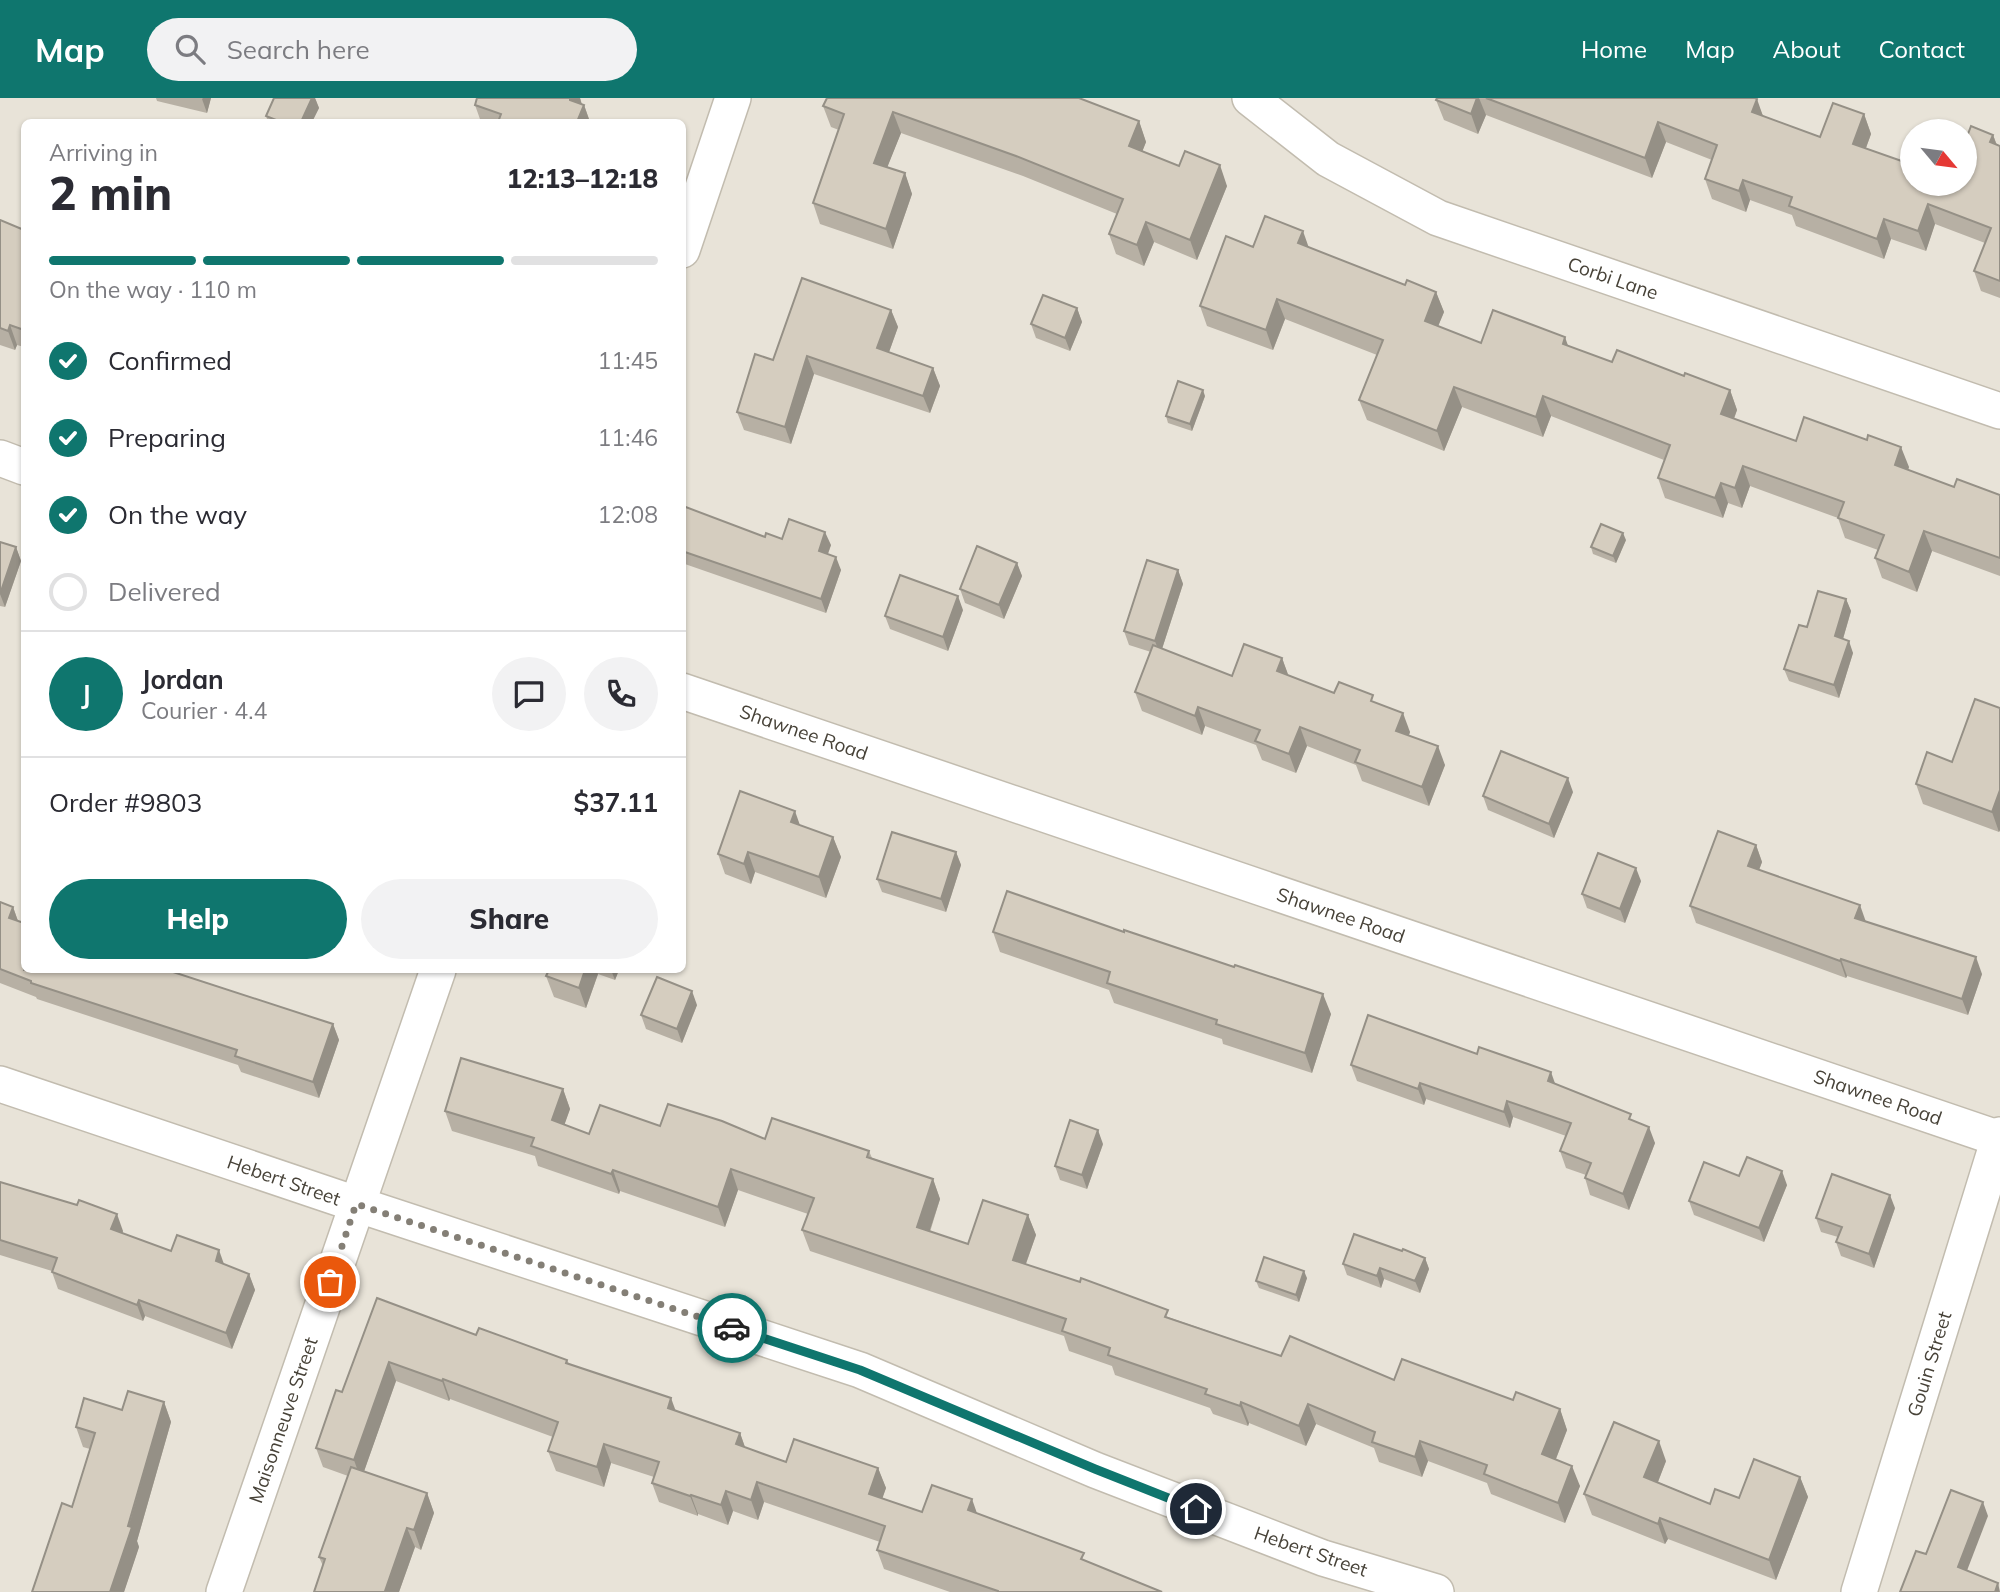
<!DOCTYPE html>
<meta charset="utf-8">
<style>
:root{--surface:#fff;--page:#f2f2f3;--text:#2b2b33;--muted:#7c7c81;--line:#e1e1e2;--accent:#0f766e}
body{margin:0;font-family:Mulish,sans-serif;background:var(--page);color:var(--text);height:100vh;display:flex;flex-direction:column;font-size:26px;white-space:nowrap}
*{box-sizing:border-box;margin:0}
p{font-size:23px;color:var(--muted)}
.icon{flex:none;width:38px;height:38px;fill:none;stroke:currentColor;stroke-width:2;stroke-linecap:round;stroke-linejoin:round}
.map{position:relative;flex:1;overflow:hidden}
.drawer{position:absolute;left:21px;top:21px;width:665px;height:854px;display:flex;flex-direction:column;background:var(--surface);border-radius:10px;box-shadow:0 2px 5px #0004}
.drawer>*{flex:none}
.needle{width:46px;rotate:119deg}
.controls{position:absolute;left:1900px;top:21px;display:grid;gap:14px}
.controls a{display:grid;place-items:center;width:77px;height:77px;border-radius:50%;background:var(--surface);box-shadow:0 2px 5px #0004;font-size:35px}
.pin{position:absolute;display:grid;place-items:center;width:60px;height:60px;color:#fff;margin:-30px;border:4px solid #fff;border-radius:50%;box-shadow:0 2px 7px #0007}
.courier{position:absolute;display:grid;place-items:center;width:70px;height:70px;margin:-35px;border:5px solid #0f766e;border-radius:50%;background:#fff;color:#222;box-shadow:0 2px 9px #0007}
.headline em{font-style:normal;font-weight:800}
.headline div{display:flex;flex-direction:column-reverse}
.headline{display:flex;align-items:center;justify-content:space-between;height:119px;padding:0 28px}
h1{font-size:46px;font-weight:800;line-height:52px}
.bar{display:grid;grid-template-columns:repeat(4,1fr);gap:10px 7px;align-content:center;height:84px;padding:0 28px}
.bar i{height:9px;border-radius:5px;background:var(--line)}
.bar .selected{background:var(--accent)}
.bar p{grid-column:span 4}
.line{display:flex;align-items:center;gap:18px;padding:0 28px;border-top:2px solid var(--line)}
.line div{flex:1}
.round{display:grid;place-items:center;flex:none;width:74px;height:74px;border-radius:37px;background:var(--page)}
ol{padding:0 28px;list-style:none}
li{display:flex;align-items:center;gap:21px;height:77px}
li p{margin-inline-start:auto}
li .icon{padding:7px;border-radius:50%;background:var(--accent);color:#fff;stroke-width:4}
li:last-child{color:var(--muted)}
li i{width:38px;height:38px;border:4px solid var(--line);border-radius:50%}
.primary-button{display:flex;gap:14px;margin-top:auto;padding:14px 28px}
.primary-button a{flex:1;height:80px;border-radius:42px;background:var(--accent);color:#fff;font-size:28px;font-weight:800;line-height:80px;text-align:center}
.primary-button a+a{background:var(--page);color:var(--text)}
header{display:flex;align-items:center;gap:42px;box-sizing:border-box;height:98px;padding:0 35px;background:var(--accent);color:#fff}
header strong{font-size:33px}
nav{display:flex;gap:38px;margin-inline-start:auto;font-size:24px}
.search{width:490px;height:63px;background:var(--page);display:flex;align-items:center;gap:18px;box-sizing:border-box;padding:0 24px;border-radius:38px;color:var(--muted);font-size:26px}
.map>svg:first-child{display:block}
</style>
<header>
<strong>Map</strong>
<div class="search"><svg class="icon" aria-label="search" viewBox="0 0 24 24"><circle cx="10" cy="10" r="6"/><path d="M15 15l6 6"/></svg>Search here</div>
<nav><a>Home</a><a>Map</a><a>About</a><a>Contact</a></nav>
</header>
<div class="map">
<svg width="2000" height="1494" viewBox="0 0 2000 1494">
<rect width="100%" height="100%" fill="#f4f1e9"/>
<path fill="#e8e3d8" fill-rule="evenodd" d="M0,0H2000V1494H0ZM24,24H682V872H24ZM1913,33H1965V86H1913Z"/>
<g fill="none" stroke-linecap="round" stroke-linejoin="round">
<g stroke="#c2bcaf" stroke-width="38">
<g id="minor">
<path d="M1250,0L1328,61L1438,120L2000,313"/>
<path d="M682,152L733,0"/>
<path d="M0,360L24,369"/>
<path d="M682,593L2000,1041"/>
<path d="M0,986L356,1106L860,1272L1095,1372L1323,1460L1436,1494"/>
<path d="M224,1494L438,872"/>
<path d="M1859,1494L2000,1037"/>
</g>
</g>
<use href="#minor" stroke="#fff" stroke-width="35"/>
</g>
<g fill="#b7b0a4">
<path d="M156,0H211L207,15L157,3Z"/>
<path d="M274,0H315L319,10L312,24H268L266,18Z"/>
<path d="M477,0H580L582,6L584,7L590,24H481L475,7Z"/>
<path d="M1437,0H1755L1763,18L1820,39L1864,16L1871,36L1866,50L1965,86L1993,37L1997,47L2000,48V200L1981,193L1974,173L1985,145L1935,126L1926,153L1891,141L1884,161L1796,128L1792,117L1750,102L1746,114L1712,101L1705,81L1712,62L1666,44L1652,80L1486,17L1478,36L1444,22L1436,2Z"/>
<path d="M823,8L1139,23L1146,44L1142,54L1227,88L1197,162L1154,144L1144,168L1116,156L1109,136L1117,116L1023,78L901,35L887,69L905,75L912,96L893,151L820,126L813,105L839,32L831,29Z"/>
<path d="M0,122L24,132V249L17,247L15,252L0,247Z"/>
<path d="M1253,149L1309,150L1405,187L1436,194L1444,214L1438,228L1481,245L1568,248L1612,264L1684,278L1730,292L1737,312L1734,321L1796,343L1909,369L1908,372L1954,389L2000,397V478L1932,453L1917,494L1882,480L1875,460L1878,452L1845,440L1838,420L1750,388L1742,410L1728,405L1723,420L1665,400L1658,380L1664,362L1551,318L1543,339L1462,309L1444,353L1367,322L1359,302L1377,257L1285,221L1273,252L1207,228L1200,208Z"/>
<path d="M1077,210L1082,224L1070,253L1036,240L1031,226Z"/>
<path d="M891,212L898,229L889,254L933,270L940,288L930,315L814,276L791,346L744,332L737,314L773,262Z"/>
<path d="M1205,298L1192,333L1168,325L1166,318Z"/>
<path d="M683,408L765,439L831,447L828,456L841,472L826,515L682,465Z"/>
<path d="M1626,442L1616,465L1593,456L1591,449Z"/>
<path d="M0,444L16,449L21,463L5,509L0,508Z"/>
<path d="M1017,465L1022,478L1004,521L965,505L960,491Z"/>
<path d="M1178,472L1183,486L1162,551L1232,578L1282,560L1288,577L1334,595L1376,605L1410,634L1409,637L1445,667L1429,708L1362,683L1356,667L1307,648L1296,675L1262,662L1256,647L1205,628L1202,637L1142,613L1135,594L1151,554L1129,547L1124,533Z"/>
<path d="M1846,501L1851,513L1843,541L1853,555L1839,600L1789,583L1784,571L1807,529Z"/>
<path d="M963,512L948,553L890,531L885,518Z"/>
<path d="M2000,610V732L1999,734L1923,706L1916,686L1952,664Z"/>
<path d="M1573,694L1554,740L1488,712L1483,698Z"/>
<path d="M800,727L833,739L841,759L826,800L755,774L751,786L725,776L718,756Z"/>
<path d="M1756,747L1762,764L1759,772L1866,824L1982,876L1968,917L1847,878L1846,880L1696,825L1690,808Z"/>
<path d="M956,754L961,767L946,814L882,794L877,781Z"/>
<path d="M1641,783L1625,825L1587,810L1582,796Z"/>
<path d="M0,804L13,809L18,823L333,926L339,942L319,1000L241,974L238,967L37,901L36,899L0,885Z"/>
<path d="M993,834H1124L1234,869L1331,916L1312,975L1223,946L1222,941L1114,905L1109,892L1000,854Z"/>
<path d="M549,872H619L615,882L598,876L586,910L554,899L546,878Z"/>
<path d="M697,907L682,945L646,931L641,917Z"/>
<path d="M1351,967L1555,986L1634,1023L1655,1045L1629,1112L1590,1097L1585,1080L1586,1077L1566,1070L1560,1053L1566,1038L1513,1019L1510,1030L1426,1001L1424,1007L1357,983Z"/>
<path d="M563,991L570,1011L564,1027L589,1036L660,1028L869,1053L872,1060L933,1081L940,1101L930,1134L968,1146L1028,1117L1036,1137L1026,1166L1171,1220L1281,1258L1394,1282L1513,1302L1560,1311L1567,1332L1556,1361L1580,1388L1565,1425L1491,1396L1487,1385L1428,1363L1422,1379L1379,1364L1374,1350L1316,1326L1306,1348L1249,1325L1248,1328L1213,1316L1210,1310L1115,1277L1112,1268L1069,1253L1064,1238L810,1153L802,1132L808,1116L738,1092L725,1129L620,1093L619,1096L538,1068L535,1058L452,1033L445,1013Z"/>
<path d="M1103,1046L1087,1091L1060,1082L1055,1068Z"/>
<path d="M1739,1078L1787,1087L1764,1144L1694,1117L1689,1103Z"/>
<path d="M0,1084L123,1133L122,1135L171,1153L224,1166L249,1176L255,1192L232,1251L145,1218L143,1223L58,1191L52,1174V1173L0,1157Z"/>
<path d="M1895,1110L1874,1170L1841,1158L1836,1144L1838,1139L1821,1134L1816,1120Z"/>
<path d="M1402,1153L1425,1160L1429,1171L1420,1195L1384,1181L1381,1190L1347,1177L1343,1166Z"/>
<path d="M1307,1180L1299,1204L1259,1190L1256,1183Z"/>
<path d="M377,1200L476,1237L567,1262L569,1266L676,1313L740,1335L745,1349L786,1364L878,1370L886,1390L882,1400L922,1414L978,1416L1087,1463L1162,1494H950L884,1471L877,1452L880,1444L764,1404L758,1422L733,1413L728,1427L698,1416V1418L659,1404L652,1385L654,1379L611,1365L604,1389L556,1373L548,1353L553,1339L450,1301L449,1303L396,1283L364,1373L427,1395L434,1415L421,1452L415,1449L399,1494H314L323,1468L319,1459L348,1378L323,1369L316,1350L342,1294Z"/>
<path d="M164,1304L171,1324L137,1443L139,1449L124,1494H32L72,1409L90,1351L83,1349L76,1329L122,1312Z"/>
<path d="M1666,1363L1658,1384L1710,1406L1739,1400L1800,1379L1808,1399L1776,1482L1668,1441L1665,1446L1592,1417L1584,1396Z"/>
</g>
<g fill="#959086">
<path d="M203,0H211L207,15L202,1Z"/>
<path d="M312,0H315L319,10L312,24H301Z"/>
<path d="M569,0H580L582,8L577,22Z"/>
<path d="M1477,0H1479L1486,17L1478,36L1471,16Z"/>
<path d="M1757,1L1764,21L1752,14Z"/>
<path d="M584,7L590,24H577Z"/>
<path d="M893,14L901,35L881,85L874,65Z"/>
<path d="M1864,16L1871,36L1860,66L1853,46Z"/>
<path d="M1139,23L1146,44L1136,69L1129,48Z"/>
<path d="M1658,24L1666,44L1652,80L1645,60Z"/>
<path d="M1993,37L2000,56L1990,44Z"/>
<path d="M1220,67L1227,88L1197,162L1190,142Z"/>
<path d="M905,75L912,96L893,151L886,131Z"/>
<path d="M1743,82L1750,102L1746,114L1739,93Z"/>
<path d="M1928,106L1935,126L1926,153L1918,133Z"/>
<path d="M1884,121L1891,141L1884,161L1877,141Z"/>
<path d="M1146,124L1154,144L1144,168L1137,147Z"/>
<path d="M1303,133L1310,153L1298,145Z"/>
<path d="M1436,194L1444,214L1432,243L1425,223Z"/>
<path d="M1277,201L1285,221L1273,252L1266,232Z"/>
<path d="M1077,210L1082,224L1070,253L1065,240Z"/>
<path d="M891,212L898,229L884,268L877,250Z"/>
<path d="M10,227L17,247L15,252L8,233Z"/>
<path d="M1565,239L1572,259L1563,246Z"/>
<path d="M807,258L814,276L791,346L785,329Z"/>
<path d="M933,270L940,288L930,315L923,298Z"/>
<path d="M1454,289L1462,309L1444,353L1437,333Z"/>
<path d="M1203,292L1205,298L1192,333L1190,326Z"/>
<path d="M1730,292L1737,312L1728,336L1721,316Z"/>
<path d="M1543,298L1551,318L1543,339L1536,319Z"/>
<path d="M1901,349L1909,369L1902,387L1895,367Z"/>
<path d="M1743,368L1750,388L1742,410L1735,390Z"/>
<path d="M1721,385L1728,405L1723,420L1715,400Z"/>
<path d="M1924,433L1932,453L1917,494L1909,474Z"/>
<path d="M825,434L831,447L824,466L819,453Z"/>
<path d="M1623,435L1626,442L1616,465L1613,458Z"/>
<path d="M16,449L21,463L5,509L0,496Z"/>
<path d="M836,459L841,472L826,515L821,501Z"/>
<path d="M1017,465L1022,478L1004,521L999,507Z"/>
<path d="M1178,472L1183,486L1160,557L1155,543Z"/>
<path d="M958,498L963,512L948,553L943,539Z"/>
<path d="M1846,501L1851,513L1840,551L1835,538Z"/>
<path d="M1849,543L1853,555L1839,600L1834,587Z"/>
<path d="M1282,560L1289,579L1277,573Z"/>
<path d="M1198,609L1205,628L1202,637L1195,618Z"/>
<path d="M1403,615L1410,634L1403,652L1396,633Z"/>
<path d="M1300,629L1307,648L1296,675L1289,656Z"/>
<path d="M1438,648L1445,667L1429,708L1422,689Z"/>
<path d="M1568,680L1573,694L1554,740L1549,726Z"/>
<path d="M2000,692V732L1999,734L1992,714Z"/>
<path d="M795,713L802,733L791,724Z"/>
<path d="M833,739L841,759L826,800L819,779Z"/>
<path d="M1756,747L1762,764L1754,785L1748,768Z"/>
<path d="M748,754L755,774L751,786L744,766Z"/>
<path d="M956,754L961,767L946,814L941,801Z"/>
<path d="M1636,770L1641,783L1625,825L1620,811Z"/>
<path d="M1860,807L1866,824L1855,820Z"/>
<path d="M13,809L19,826L9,820Z"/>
<path d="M1976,859L1982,876L1968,917L1962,901Z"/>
<path d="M1841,861L1847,878L1846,880L1840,863Z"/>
<path d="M585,872H596L598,876L586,910L579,890Z"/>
<path d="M611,872H619L615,882Z"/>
<path d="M692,893L697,907L682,945L677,931Z"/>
<path d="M1323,896L1331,916L1312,975L1305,955Z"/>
<path d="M333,926L339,942L319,1000L313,984Z"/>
<path d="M1551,974L1557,991L1548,983Z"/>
<path d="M1420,985L1426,1001L1424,1007L1418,991Z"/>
<path d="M563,991L570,1011L559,1042L552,1022Z"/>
<path d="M1507,1003L1513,1019L1510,1030L1504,1014Z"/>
<path d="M1649,1029L1655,1045L1629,1112L1623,1096Z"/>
<path d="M1098,1032L1103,1046L1087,1091L1082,1077Z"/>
<path d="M731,1071L738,1092L725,1129L718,1109Z"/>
<path d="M613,1072L620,1093L619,1096L611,1076Z"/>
<path d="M1782,1073L1787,1087L1764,1144L1759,1130Z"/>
<path d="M933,1081L940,1101L924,1150L917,1129Z"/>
<path d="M1890,1097L1895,1110L1874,1170L1869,1156Z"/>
<path d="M117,1116L123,1133L117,1147L111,1131Z"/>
<path d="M1028,1117L1036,1137L1020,1182L1013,1162Z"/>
<path d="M219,1152L225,1169L216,1163Z"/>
<path d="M1425,1160L1429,1171L1420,1195L1415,1183Z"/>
<path d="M1380,1170L1384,1181L1381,1190L1377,1178Z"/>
<path d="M1304,1173L1307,1180L1299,1204L1296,1197Z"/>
<path d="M249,1176L255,1192L232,1251L226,1235Z"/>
<path d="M139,1202L145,1218L143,1223L137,1207Z"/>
<path d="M389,1264L396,1283L361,1382L354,1362Z"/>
<path d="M443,1281L450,1301L449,1303L442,1283Z"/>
<path d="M671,1300L678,1319L668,1310Z"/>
<path d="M164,1304L171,1324L137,1443L139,1449L124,1494H110Z"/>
<path d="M1241,1304L1249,1325L1248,1328L1240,1308Z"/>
<path d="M1308,1306L1316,1326L1306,1348L1299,1328Z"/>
<path d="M1560,1311L1567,1332L1550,1376L1542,1356Z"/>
<path d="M740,1335L747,1355L736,1346Z"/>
<path d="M1420,1343L1428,1363L1422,1379L1415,1359Z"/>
<path d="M1659,1343L1666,1363L1652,1399L1644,1379Z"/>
<path d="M604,1346L611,1365L604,1389L597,1369Z"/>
<path d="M1572,1368L1580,1388L1565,1425L1558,1405Z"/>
<path d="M878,1370L886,1390L877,1416L869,1396Z"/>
<path d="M1800,1379L1808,1399L1776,1482L1769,1462Z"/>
<path d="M757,1384L764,1404L758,1422L751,1402Z"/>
<path d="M726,1393L733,1413L728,1427L721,1407Z"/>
<path d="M427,1395L434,1415L421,1452L414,1432Z"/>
<path d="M691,1397L698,1416V1418L690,1398Z"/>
<path d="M972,1401L979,1421L968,1412Z"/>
<path d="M1983,1404L1988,1418L1963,1483L1958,1469Z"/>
<path d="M1660,1420L1668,1441L1665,1446L1658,1426Z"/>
<path d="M407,1430L415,1449L399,1494H385V1493Z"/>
<path d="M1998,1485L2000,1494H1995Z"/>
</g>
<g fill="#d5cdbf" stroke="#959086" stroke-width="2">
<path d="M274,0H312L301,24H281L266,18Z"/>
<path d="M477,0H570V2L584,7L577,24H498L501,16L475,7Z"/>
<path d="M827,0H1079L1139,23L1129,48L1179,68L1185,53L1220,67L1190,142L1146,124L1137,147L1109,136L1123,101L1016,58L893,14L874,65L905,75L886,131L813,105L844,16L823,8Z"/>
<path d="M1437,0H1477L1471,16L1436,2Z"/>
<path d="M1486,0H1755L1757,1L1752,14L1820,39L1833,5L1864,16L1853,46L1913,67V86H1965V44L1971,28L1993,37L1990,44L2000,48V183L1974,173L1991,130L1928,106L1918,133L1884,121L1877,141L1789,108L1792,99L1743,82L1739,93L1705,81L1717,47L1658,24L1645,60Z"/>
<path d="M1265,118L1303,133L1298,145L1405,187L1407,182L1436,194L1425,223L1481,245L1493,212L1565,239L1563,246L1612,264L1617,252L1684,278L1685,275L1730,292L1721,316L1796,343L1804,319L1867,342L1868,337L1901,349L1895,367L1954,389L1957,381L2000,397V460L1924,433L1909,474L1875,460L1884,437L1838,420L1844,404L1743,368L1735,390L1721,385L1715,400L1658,380L1670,347L1543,298L1536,319L1454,289L1437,333L1359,302L1383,242L1277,201L1266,232L1200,208L1226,138L1253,149Z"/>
<path d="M0,122L24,132V232L10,227L8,233L0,230Z"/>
<path d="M802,180L891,212L877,250L933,270L923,298L807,258L785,329L737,314L755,256L773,262Z"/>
<path d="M1043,197L1077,210L1065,240L1031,226Z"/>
<path d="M1178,283L1203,292L1190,326L1166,318Z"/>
<path d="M683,408L765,439L766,435L782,441L789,421L825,434L819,453L836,459L821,501L682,453Z"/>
<path d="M1601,426L1623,435L1613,458L1591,449Z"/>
<path d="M0,444L16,449L0,496Z"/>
<path d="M977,448L1017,465L999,507L960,491Z"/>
<path d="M1147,462L1178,472L1155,543L1124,533Z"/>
<path d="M900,477L958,498L943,539L885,518Z"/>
<path d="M1818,493L1846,501L1835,538L1849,543L1834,587L1784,571L1799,527L1807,529Z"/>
<path d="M1244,546L1282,560L1277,573L1334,595L1339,584L1373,597L1371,603L1403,615L1396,633L1438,648L1422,689L1355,664L1360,652L1300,629L1289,656L1255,643L1260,632L1198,609L1195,618L1135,594L1153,547L1232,578Z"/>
<path d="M1975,601L2000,610V692L1992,714L1916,686L1927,654L1952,664Z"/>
<path d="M1501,653L1568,680L1549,726L1483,698Z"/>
<path d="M740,693L795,713L791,724L833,739L819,779L748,754L744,766L718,756Z"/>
<path d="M1718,733L1756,747L1748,768L1860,807L1855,820L1976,859L1962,901L1841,861L1840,863L1690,808Z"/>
<path d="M892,734L956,754L941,801L877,781Z"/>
<path d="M1598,755L1636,770L1620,811L1582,796Z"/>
<path d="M1007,793L1124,834V832L1234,869L1235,867L1323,896L1305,955L1216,926L1217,922L1107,885L1110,874L993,834Z"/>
<path d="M0,804L13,809L9,820L24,825V872H167L333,926L313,984L235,958L237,952L31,885V883L0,871Z"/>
<path d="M549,872H585L579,890L546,878Z"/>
<path d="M657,879L692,893L677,931L641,917Z"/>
<path d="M1368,917L1477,956L1479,949L1551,974L1548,983L1631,1016L1629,1021L1649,1029L1623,1096L1585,1080L1591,1065L1560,1053L1571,1025L1507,1003L1504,1014L1420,985L1418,991L1351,967Z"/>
<path d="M461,960L563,991L552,1022L589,1036L600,1007L660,1028L668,1006L722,1023L765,1041L772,1020L869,1053L867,1059L933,1081L917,1129L968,1146L983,1102L1028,1117L1013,1162L1080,1184L1081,1180L1168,1212L1165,1219L1281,1258L1290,1238L1394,1282L1402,1261L1513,1302L1516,1294L1560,1311L1542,1356L1572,1368L1558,1405L1484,1376L1487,1367L1420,1343L1415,1359L1372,1344L1375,1334L1308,1306L1299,1328L1241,1304L1240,1308L1205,1296L1207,1291L1108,1257L1110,1250L1062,1233L1066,1221L802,1132L814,1100L731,1071L718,1109L613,1072L611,1076L531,1048L534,1040L445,1013Z"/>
<path d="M1070,1022L1098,1032L1082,1077L1055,1068Z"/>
<path d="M1747,1059L1782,1073L1759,1130L1689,1103L1704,1064L1739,1078Z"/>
<path d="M1832,1076L1890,1097L1869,1156L1836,1144L1842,1129L1816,1120Z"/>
<path d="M0,1084L77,1107L79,1102L117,1116L111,1131L171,1153L177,1137L219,1152L216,1163L249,1176L226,1235L139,1202L137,1207L52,1174L57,1160L0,1142Z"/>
<path d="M1354,1136L1402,1153L1403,1151L1425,1160L1415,1183L1380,1170L1377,1178L1343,1166Z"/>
<path d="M1264,1159L1304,1173L1296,1197L1256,1183Z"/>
<path d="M377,1200L476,1237L479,1230L567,1262L566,1265L671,1300L668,1310L740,1335L736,1346L786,1364L794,1341L878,1370L869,1396L922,1414L932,1387L972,1401L968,1412L1084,1455L1081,1461L1162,1494H998V1493L877,1452L885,1428L757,1384L751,1402L726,1393L721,1407L691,1397L690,1398L652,1385L659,1364L604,1346L597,1369L548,1353L558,1324L443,1281L442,1283L389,1264L354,1362L316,1350L336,1292L342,1294Z"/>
<path d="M128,1293L164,1304L128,1428L132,1429L110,1494H32L62,1405L72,1409L95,1335L76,1329L84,1300L122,1312Z"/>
<path d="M1614,1324L1659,1343L1644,1379L1710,1406L1715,1391L1739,1400L1754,1361L1800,1379L1769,1462L1660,1420L1658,1426L1584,1396Z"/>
<path d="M351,1369L427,1395L414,1432L407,1430L385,1493L389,1494H314L325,1461L319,1459Z"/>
<path d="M1951,1392L1983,1404L1958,1469L1998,1485L1995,1494H1900L1916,1453L1926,1456Z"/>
</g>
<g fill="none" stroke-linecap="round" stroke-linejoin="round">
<path stroke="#847f76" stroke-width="7" stroke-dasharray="0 12.6" d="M330,1184L356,1106L732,1230"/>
<path stroke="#0f766e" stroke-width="9" d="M732,1230L860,1272L1095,1371L1196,1411"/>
</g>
<g text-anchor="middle" stroke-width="6" stroke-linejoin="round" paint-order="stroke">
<g font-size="19" fill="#474238" stroke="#fff">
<text transform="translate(1613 180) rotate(19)" y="7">Corbi Lane</text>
<text transform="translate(804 634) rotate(19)" y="7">Shawnee Road</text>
<text transform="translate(1341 817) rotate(19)" y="7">Shawnee Road</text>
<text transform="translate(1878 999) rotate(19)" y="7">Shawnee Road</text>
<text transform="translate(284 1082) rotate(19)" y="7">Hebert Street</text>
<text transform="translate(1929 1266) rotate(-73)" y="7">Gouin Street</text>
<text transform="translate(283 1322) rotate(-71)" y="7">Maisonneuve Street</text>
<text transform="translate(1311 1453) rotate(19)" y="7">Hebert Street</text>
</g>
</g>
</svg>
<div class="controls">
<a><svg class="needle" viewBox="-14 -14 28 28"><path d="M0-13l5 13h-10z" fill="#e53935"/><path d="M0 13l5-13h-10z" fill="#7c7c81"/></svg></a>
</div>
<div class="pin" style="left:330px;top:1184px;background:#ea580c"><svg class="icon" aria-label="bag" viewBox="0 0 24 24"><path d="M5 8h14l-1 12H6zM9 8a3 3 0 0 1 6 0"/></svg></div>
<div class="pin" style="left:1196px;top:1411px;background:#1f2937"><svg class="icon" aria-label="home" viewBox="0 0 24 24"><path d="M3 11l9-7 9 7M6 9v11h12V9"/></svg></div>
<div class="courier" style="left:732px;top:1230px"><svg class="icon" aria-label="car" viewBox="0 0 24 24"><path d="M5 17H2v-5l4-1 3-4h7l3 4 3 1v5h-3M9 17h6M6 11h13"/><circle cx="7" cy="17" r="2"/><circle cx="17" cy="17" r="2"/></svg></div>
<section class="drawer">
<div class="headline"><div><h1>2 min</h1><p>Arriving in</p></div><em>12:13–12:18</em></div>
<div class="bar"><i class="selected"></i><i class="selected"></i><i class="selected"></i><i></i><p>On the way · 110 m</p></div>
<ol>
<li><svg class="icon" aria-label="check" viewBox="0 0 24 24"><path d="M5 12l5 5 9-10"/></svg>Confirmed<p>11:45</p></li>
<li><svg class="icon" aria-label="check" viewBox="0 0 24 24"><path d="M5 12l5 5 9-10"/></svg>Preparing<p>11:46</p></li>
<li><svg class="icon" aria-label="check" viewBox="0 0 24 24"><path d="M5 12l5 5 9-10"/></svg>On the way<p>12:08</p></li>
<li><i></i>Delivered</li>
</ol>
<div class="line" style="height:126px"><b class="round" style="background:var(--accent);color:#fff">J</b><div><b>Jordan</b><p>Courier · 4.4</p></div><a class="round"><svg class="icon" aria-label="chat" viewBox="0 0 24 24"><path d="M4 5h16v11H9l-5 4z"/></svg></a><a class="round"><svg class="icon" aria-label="phone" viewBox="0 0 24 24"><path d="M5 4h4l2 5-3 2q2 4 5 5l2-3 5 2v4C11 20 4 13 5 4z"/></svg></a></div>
<div class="line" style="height:91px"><div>Order #9803</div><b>$37.11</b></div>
<div class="primary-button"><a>Help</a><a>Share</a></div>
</section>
</div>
